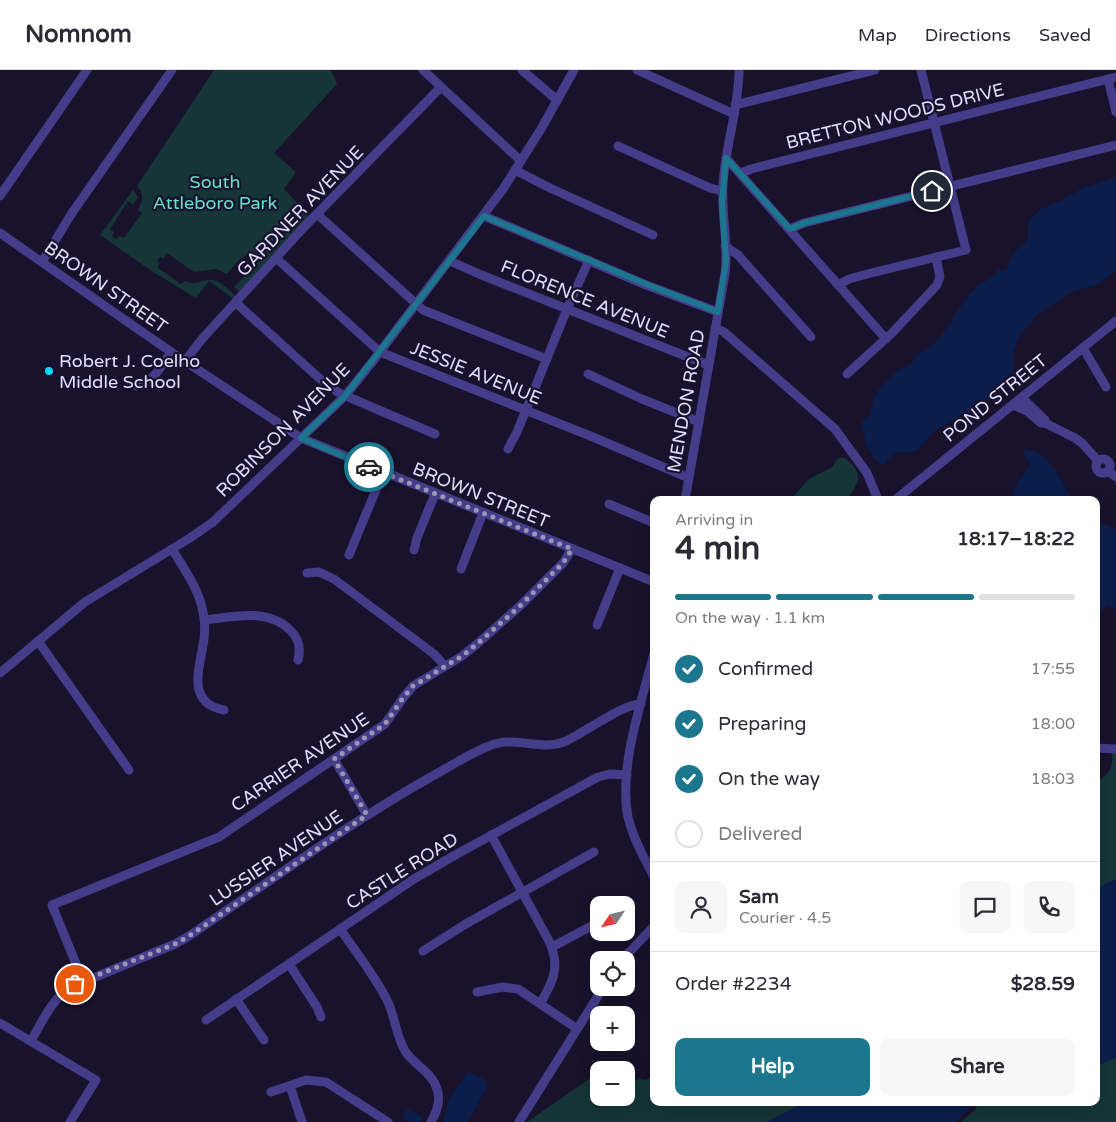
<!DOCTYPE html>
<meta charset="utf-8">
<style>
:root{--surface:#fff;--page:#f7f7f7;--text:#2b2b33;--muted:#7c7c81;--line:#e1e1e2;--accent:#1c778e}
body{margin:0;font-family:"Varela Round",sans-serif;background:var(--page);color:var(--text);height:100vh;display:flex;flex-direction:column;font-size:19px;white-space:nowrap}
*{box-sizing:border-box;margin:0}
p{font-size:16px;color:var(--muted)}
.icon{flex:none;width:28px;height:28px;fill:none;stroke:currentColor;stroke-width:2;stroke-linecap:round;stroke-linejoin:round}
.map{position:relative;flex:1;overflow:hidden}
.panel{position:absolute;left:650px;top:426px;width:450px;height:610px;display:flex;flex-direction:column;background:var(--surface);border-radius:10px;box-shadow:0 5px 20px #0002}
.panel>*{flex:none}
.needle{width:32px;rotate:235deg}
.tools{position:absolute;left:590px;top:826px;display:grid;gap:10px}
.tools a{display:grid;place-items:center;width:45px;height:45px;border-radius:10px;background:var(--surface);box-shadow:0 5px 20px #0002;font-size:25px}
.pin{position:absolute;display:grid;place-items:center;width:42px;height:42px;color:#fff;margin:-21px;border:2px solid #fff;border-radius:50%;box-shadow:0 1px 5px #0007}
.courier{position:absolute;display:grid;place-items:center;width:50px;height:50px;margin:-25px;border:4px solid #1c778e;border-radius:50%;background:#fff;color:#222;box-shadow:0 1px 6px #0007}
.head em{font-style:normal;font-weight:700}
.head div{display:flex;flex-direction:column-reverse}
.head{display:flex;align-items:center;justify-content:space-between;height:85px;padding:0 25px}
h1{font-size:32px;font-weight:700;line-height:38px}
.bar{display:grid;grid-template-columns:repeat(4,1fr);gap:8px 5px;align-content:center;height:60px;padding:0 25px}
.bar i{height:6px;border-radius:4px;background:var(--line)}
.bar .current{background:var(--accent)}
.bar p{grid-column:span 4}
.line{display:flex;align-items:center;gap:12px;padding:0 25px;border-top:1px solid var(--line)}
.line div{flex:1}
.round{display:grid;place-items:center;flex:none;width:52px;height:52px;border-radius:10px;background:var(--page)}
ol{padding:0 25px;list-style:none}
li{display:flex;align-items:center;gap:15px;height:55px}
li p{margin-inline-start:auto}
li .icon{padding:5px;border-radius:50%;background:var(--accent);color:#fff;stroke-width:4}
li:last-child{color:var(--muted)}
li i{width:28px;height:28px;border:2px solid var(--line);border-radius:50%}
.primary-button{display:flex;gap:10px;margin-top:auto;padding:10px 25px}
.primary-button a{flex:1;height:58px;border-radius:10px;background:var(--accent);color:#fff;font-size:20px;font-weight:700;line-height:58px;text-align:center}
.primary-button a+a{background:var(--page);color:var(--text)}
header{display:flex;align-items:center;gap:30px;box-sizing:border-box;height:70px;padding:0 25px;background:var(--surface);border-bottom:1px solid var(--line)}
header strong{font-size:24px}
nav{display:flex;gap:28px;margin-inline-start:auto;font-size:18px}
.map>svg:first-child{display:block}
</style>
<header>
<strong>Nomnom</strong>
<nav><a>Map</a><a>Directions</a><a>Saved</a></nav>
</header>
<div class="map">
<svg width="1116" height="1052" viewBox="0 0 1116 1052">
<rect width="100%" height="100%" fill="#18122c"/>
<g fill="#153536">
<path d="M214,0H331L337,14L274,83L296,102L284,119L309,145L243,221L240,222L234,217L262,189L253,181L239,190L227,204L216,199L194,202L167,183L163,189L160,187L157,191L160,193L158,198L181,214L185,211C199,217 202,208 213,210C222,212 231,222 237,227L235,230L209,211L196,228L153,202L100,165L133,120L138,127L133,135L128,131L110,159L114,162L112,166L116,169L119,166L124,168L142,143L138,140C143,131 144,123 137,116Z"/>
<path d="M838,388H845C864,403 860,413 846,430H790L809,409L832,397Z"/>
<path d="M1113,679H1116V811L1096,829V772L1099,769L1096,764V712C1114,701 1111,698 1113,679Z"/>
<path d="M1116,981V1052H961L976,1039L977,1033L1096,1032V994Z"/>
<path d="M654,1001V1032L828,1033L778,1052H527L599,1002V1028H626V1013L629,1014L639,1009L646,1010L651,1007Z"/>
</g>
<g fill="#0b1e4b">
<path d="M1116,107V199L1099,214L1074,221L1062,228L1036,246L1031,254L1021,262L1015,278L1013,284L1014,298L1010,315L977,339L963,344L933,362L917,381L895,383L884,395C870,391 863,365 862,352L870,346L874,328L880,318L894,304L913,292L915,287L937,272L967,227L980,214L995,206L997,200L1002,201L1006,200L1015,181L1027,172L1029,150L1041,139L1061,131L1081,119Z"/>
<path d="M1023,380C1051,378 1059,413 1074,430H1015L1013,420L1030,395Z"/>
<path d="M1096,449L1116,460V539L1108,535L1096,546Z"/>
<path d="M1116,809V988L1096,996V820L1100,816Z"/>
<path d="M468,1002L484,1009L487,1015L486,1019L467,1052H443L449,1029Z"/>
<path d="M803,1033V1032L974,1033L956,1052H767Z"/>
<path d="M407,1039L423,1047L420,1052C413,1052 406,1052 402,1048Z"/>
</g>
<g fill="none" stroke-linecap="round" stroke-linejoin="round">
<g stroke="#453d8a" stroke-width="9">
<path d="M423,0L521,91"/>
<path d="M522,0L557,30"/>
<path d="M637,0L734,44"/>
<path d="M1108,9L1116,42"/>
<path d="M735,35L875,0"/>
<path d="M618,76L710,118L722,121"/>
<path d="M726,88L886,269"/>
<path d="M515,100L550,118L653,165"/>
<path d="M741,103L751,99L1116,7"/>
<path d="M0,126L87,0"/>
<path d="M317,144L423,240L547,289"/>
<path d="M484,146L646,215L718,242"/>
<path d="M790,159L804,153L1116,75"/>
<path d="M0,163L171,282L301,368L654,512"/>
<path d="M725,176L738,185L811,267"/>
<path d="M276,188L380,282L588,365L689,408"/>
<path d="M450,191L479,204L708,295"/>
<path d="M42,192L72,143L172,0"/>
<path d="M838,215L849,209L871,203L966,180L921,0"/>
<path d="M236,233L319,308L339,323L435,364"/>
<path d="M715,258L724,262L835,359L867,403L878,430"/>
<path d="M1083,278L1106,317"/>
<path d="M185,291L202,269L305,156L441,17"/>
<path d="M588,304L642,329L699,352"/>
<path d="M847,304L892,263L937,215L940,207L936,187"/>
<path d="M136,316C154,312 161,296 171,282"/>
<path d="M1013,335L1027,341L1041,353H1045V350L1022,328"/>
<path d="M1045,353L1075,368L1082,373L1098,391"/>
<path d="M508,379L517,362L567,239L589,190"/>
<circle cx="1103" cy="396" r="7"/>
<path d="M1108,401L1116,407"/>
<path d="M685,430L725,204C729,174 721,145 723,115C725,76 739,39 739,0"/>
<path d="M895,430L1116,251"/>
<path d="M609,434L654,453"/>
<path d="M172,479C184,499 199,519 203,542C205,550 205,560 204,569C201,594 184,633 224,640"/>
<path d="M414,480L417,468L435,424"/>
<path d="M349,485L383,403"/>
<path d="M461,499L483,443"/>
<path d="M307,503L319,502L334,509L434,584L445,596"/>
<path d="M204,550C233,547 268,537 291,561C299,569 301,579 298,590"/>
<path d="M597,555L620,498"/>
<path d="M38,571L129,700"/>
<path d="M654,583C642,631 618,698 628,747C633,768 644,788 654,807"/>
<path d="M0,603L85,532L190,468L213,452L345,326L373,291L503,119L541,59L574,0"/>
<path d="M1096,678L1116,679"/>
<path d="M334,689L367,745"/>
<path d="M491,765L549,871C561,897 553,912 540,934"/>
<path d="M340,859C356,882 374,905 387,930C395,946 396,966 405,981C414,995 432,1002 437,1019C441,1031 437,1042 431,1052"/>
<path d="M552,877L599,852"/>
<path d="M423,881L464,855L594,782"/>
<path d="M622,890L654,856"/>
<path d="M289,894L317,937L321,947"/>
<path d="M83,911L52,835L219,767L334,689L385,654L403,628L413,616L462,586L477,574L520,536L563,493L572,479"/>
<path d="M477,922L503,917L518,919L576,958"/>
<path d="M236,929L264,970"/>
<path d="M206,950L414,809L457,784L598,707L610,704L627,705"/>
<path d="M0,953L96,1010L70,1052"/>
<path d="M31,971C42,952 51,931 69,918L175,874L189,866C268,813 346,755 429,708C449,697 469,684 489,676C514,665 539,681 564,672C581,665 626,632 641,634"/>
<path d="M290,1016L302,1052"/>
<path d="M271,1022L306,1010L326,1012L388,1052"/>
<path d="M519,1052L603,918"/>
</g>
</g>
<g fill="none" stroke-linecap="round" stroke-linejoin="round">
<path stroke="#9c96b5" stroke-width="5" stroke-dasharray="0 9" d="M75,914L175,874L189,866L367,745L334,689L385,654L403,628L413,616L462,586L477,574L520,536L563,493L572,479L369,397"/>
<path stroke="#1c778e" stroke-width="6" d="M369,397L301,368L345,326L484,146L646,214L718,242L726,191L722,133L726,88L790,159L804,153L932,121"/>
</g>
<circle fill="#0ad5fe" stroke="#18122c" stroke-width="2" cx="49" cy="301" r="5"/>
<g text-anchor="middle" stroke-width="4.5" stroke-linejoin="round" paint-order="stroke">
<g font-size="18" fill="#e3ddff" stroke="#18122c">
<text transform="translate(895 46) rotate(-14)" y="6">BRETTON WOODS DRIVE</text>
<text transform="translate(300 141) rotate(-46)" y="6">GARDNER AVENUE</text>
<text transform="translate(106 217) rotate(35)" y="6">BROWN STREET</text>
<text transform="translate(585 229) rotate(22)" y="6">FLORENCE AVENUE</text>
<text transform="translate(476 303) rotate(22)" y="6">JESSIE AVENUE</text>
<text transform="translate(995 328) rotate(-39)" y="6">POND STREET</text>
<text transform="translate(686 331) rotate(-80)" y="6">MENDON ROAD</text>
<text transform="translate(283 360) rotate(-45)" y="6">ROBINSON AVENUE</text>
<text transform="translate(481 425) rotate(22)" y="6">BROWN STREET</text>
<text transform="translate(300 692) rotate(-34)" y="6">CARRIER AVENUE</text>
<text transform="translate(276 788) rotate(-34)" y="6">LUSSIER AVENUE</text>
<text transform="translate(402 801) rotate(-32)" y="6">CASTLE ROAD</text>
</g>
<g font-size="18" fill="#67e1ca" stroke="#18122c">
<text x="215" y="118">South<tspan x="215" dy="21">Attleboro Park</tspan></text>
</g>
<g font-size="18" fill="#e3ddff" stroke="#18122c" text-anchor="start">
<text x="59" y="297">Robert J. Coelho<tspan x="59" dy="21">Middle School</tspan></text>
</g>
</g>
</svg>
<div class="tools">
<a><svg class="needle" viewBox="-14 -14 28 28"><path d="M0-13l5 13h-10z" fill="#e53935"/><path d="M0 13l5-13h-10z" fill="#7c7c81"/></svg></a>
<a><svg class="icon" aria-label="locate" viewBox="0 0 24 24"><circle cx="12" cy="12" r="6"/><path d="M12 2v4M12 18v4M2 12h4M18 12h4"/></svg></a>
<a>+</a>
<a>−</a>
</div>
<div class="pin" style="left:75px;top:914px;background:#ea580c"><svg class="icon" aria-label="bag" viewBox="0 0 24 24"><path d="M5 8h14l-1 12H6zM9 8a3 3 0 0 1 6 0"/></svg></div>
<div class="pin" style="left:932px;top:121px;background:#1f2937"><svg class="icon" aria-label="home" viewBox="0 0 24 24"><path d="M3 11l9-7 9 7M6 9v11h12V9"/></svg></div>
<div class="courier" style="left:369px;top:397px"><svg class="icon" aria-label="car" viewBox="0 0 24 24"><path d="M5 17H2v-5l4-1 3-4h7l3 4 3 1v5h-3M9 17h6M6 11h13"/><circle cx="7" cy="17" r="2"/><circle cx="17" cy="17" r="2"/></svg></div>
<section class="panel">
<div class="head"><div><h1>4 min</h1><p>Arriving in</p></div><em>18:17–18:22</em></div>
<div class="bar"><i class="current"></i><i class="current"></i><i class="current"></i><i></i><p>On the way · 1.1 km</p></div>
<ol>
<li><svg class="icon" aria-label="check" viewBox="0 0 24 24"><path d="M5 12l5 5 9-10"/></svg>Confirmed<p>17:55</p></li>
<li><svg class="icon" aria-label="check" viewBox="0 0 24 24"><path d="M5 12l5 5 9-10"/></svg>Preparing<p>18:00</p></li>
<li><svg class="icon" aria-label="check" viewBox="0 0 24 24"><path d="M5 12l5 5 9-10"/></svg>On the way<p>18:03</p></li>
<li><i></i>Delivered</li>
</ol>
<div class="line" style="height:90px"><a class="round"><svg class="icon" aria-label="person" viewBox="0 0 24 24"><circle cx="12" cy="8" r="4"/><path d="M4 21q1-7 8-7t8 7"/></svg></a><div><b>Sam</b><p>Courier · 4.5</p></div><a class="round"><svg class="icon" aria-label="chat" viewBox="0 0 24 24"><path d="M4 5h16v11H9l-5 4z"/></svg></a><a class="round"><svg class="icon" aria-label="phone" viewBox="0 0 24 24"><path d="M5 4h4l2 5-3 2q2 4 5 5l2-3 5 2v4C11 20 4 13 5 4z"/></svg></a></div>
<div class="line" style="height:65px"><div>Order #2234</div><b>$28.59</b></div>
<div class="primary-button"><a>Help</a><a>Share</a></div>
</section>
</div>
